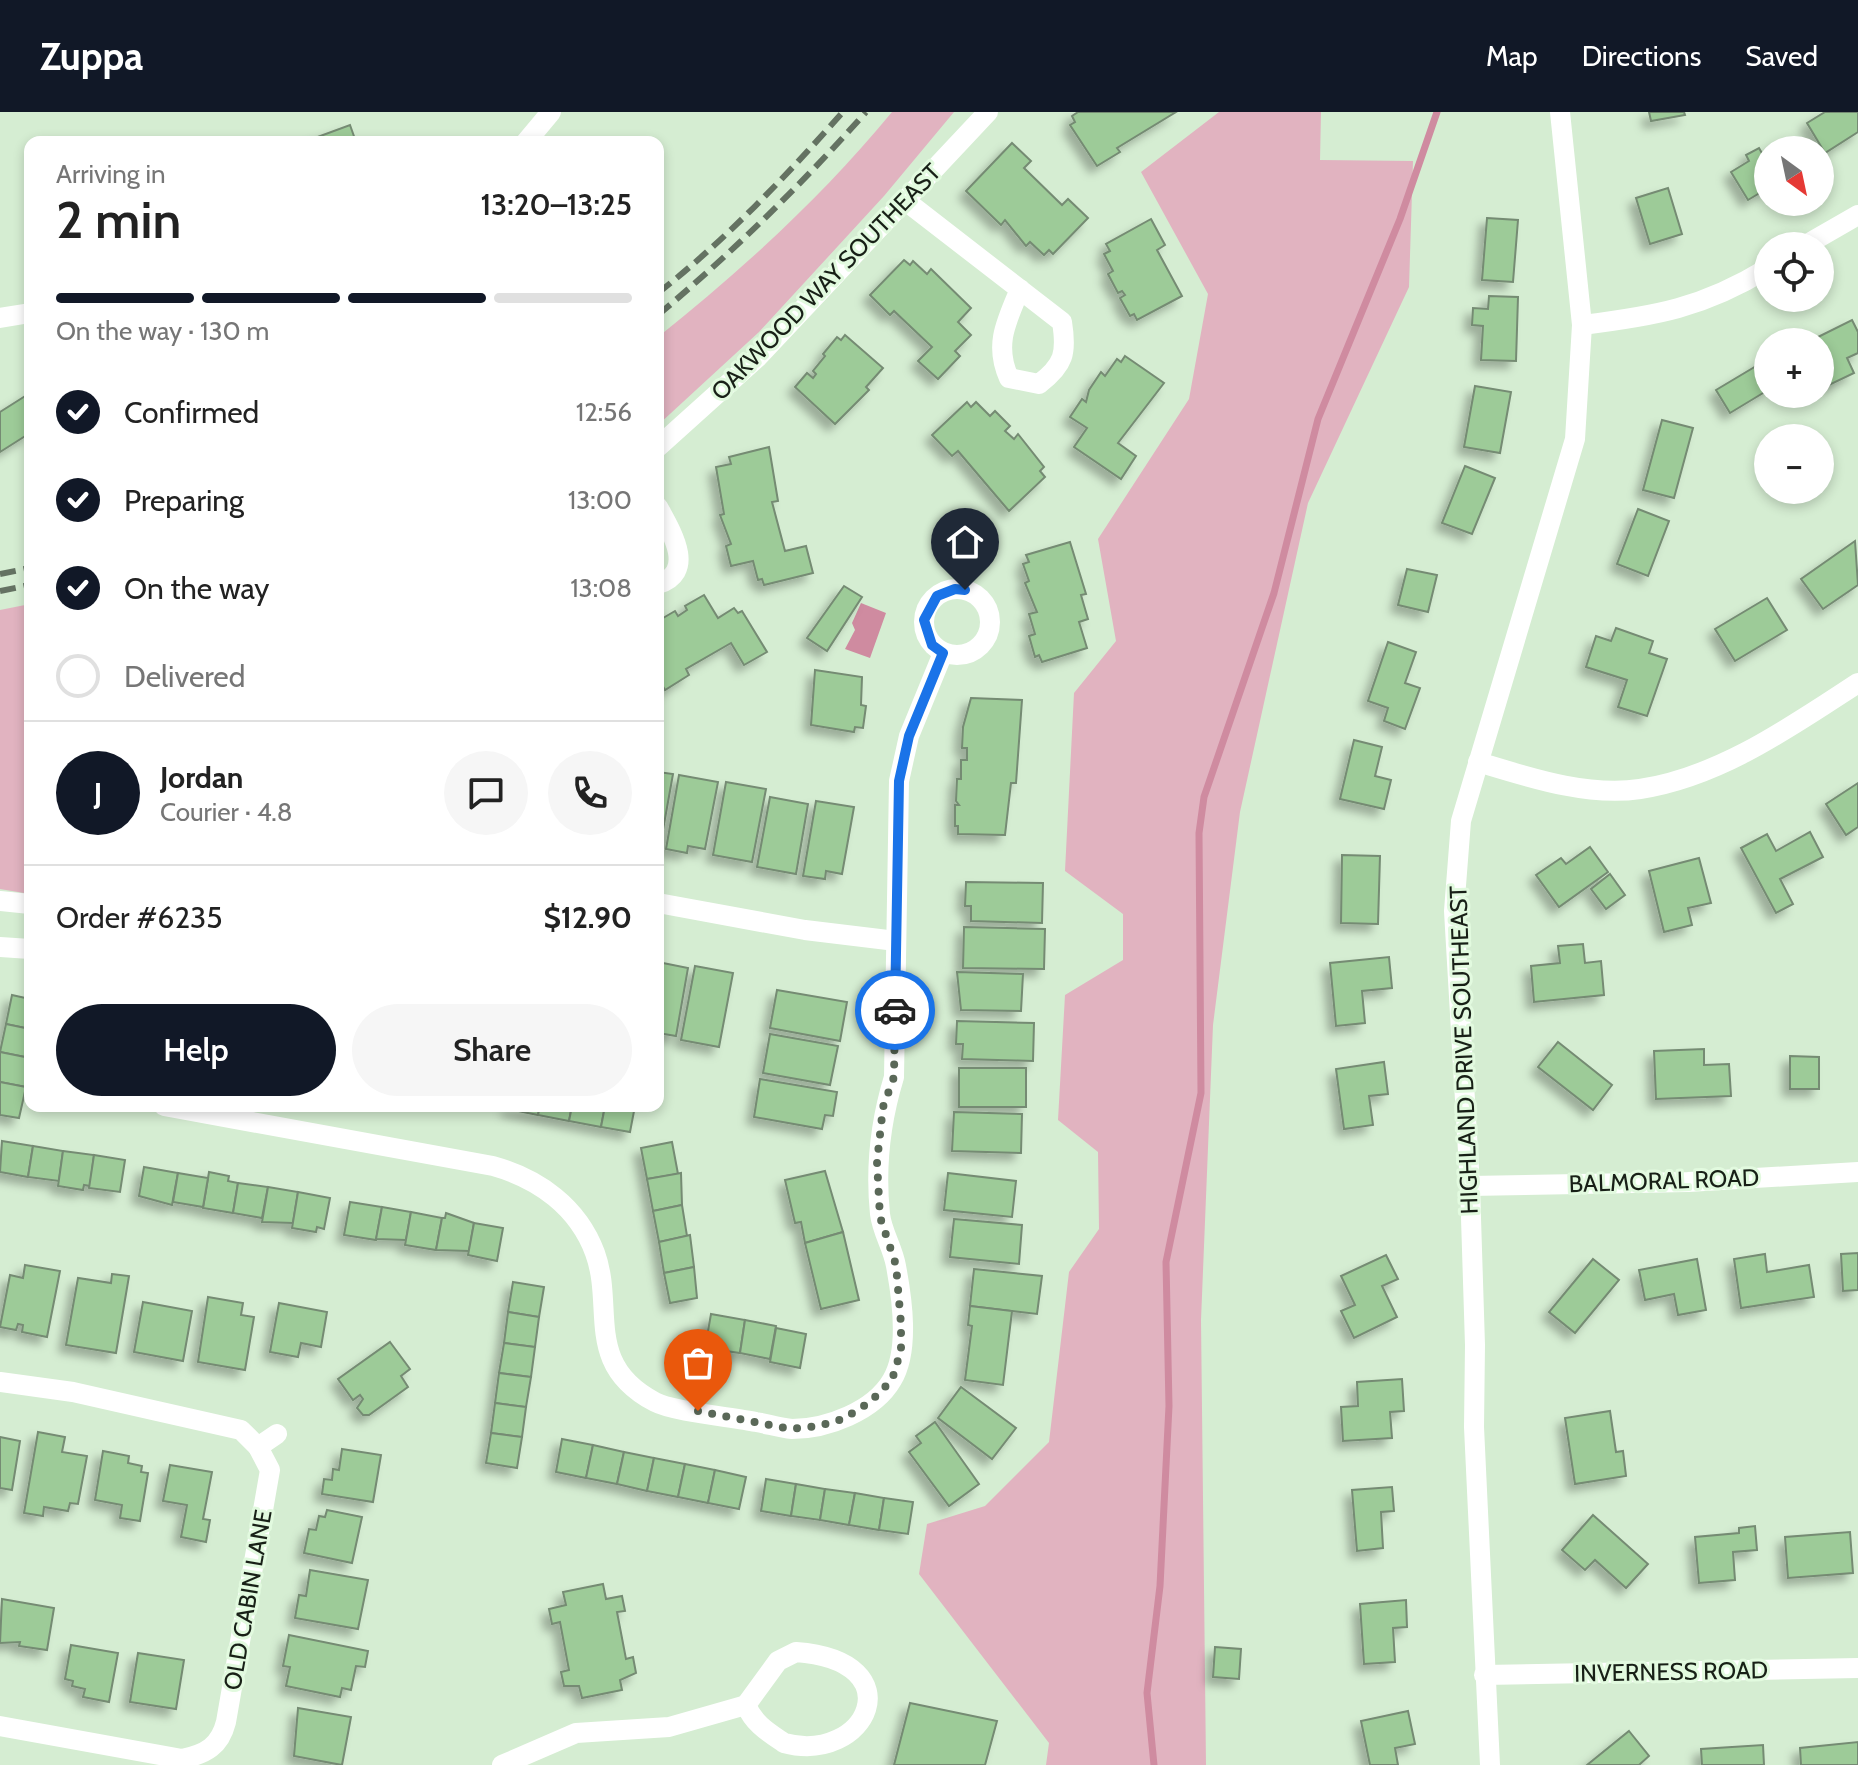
<!DOCTYPE html>
<meta charset="utf-8">
<style>
:root{--surface:#fff;--page:#f6f6f6;--text:#222;--muted:#767676;--line:#e0e0e0;--accent:#111827}
body{margin:0;font-family:Cabin,sans-serif;background:var(--page);color:var(--text);height:100vh;display:flex;flex-direction:column;font-size:30px;white-space:nowrap}
*{box-sizing:border-box;margin:0}
p{font-size:26px;color:var(--muted)}
.icon{flex:none;width:44px;height:44px;fill:none;stroke:currentColor;stroke-width:2;stroke-linecap:round;stroke-linejoin:round}
.map{position:relative;flex:1;overflow:hidden}
.sheet{position:absolute;left:24px;top:24px;width:640px;height:976px;display:flex;flex-direction:column;background:var(--surface);border-radius:16px;box-shadow:0 4px 12px #0003}
.sheet>*{flex:none}
.needle{width:52px;rotate:147deg}
.fabs{position:absolute;left:1754px;top:24px;display:grid;gap:16px}
.fabs a{display:grid;place-items:center;width:80px;height:80px;border-radius:50%;background:var(--surface);box-shadow:0 4px 12px #0003;font-size:40px}
.pin{position:absolute;display:grid;place-items:center;width:68px;height:68px;color:#fff;margin:-82px -34px;border-radius:50% 50% 50% 0;rotate:-45deg;box-shadow:0 0 8px #0007}
.pin .icon{rotate:45deg}
.courier{position:absolute;display:grid;place-items:center;width:80px;height:80px;margin:-40px;border:6px solid #1a73e8;border-radius:50%;background:#fff;color:#222;box-shadow:0 2px 10px #0007}
.headline em{font-style:normal;font-weight:600}
.headline div{display:flex;flex-direction:column-reverse}
.headline{display:flex;align-items:center;justify-content:space-between;height:136px;padding:0 32px}
h1{font-size:52px;font-weight:600;line-height:60px}
.bar{display:grid;grid-template-columns:repeat(4,1fr);gap:12px 8px;align-content:center;height:96px;padding:0 32px}
.bar i{height:10px;border-radius:6px;background:var(--line)}
.bar .selected{background:var(--accent)}
.bar p{grid-column:span 4}
.line{display:flex;align-items:center;gap:20px;padding:0 32px;border-top:2px solid var(--line)}
.line div{flex:1}
.round{display:grid;place-items:center;flex:none;width:84px;height:84px;border-radius:42px;background:var(--page)}
ol{padding:0 32px;list-style:none}
li{display:flex;align-items:center;gap:24px;height:88px}
li p{margin-inline-start:auto}
li .icon{padding:8px;border-radius:50%;background:var(--accent);color:#fff;stroke-width:4}
li:last-child{color:var(--muted)}
li i{width:44px;height:44px;border:4px solid var(--line);border-radius:50%}
.cta{display:flex;gap:16px;margin-top:auto;padding:16px 32px}
.cta a{flex:1;height:92px;border-radius:48px;background:var(--accent);color:#fff;font-size:32px;font-weight:600;line-height:92px;text-align:center}
.cta a+a{background:var(--page);color:var(--text)}
header{display:flex;align-items:center;gap:48px;box-sizing:border-box;height:112px;padding:0 40px;background:var(--accent);color:#fff}
header strong{font-size:38px}
nav{display:flex;gap:44px;margin-inline-start:auto;font-size:28px}
.map>svg:first-child{display:block}
</style>
<header>
<strong>Zuppa</strong>
<nav><a>Map</a><a>Directions</a><a>Saved</a></nav>
</header>
<div class="map">
<svg width="1858" height="1653" viewBox="0 0 1858 1653">
<defs>
<filter id="shadow"><feDropShadow dx="-7" dy="7" stdDeviation="4" flood-color="#0004"/></filter>
</defs>
<rect width="100%" height="100%" fill="#d5edd2"/>
<g fill="#e1b3c0">
<path d="M892,0H954L884,84L759,220L658,313V225C743,157 823,84 892,0Z"/>
<path d="M1219,0H1321L1320,48L1413,49L1409,175L1308,391L1240,700L1213,913L1201,1208L1206,1653H1046L1049,1631L919,1462L927,1412L985,1394L1049,1330L1069,1160L1099,1117L1098,1040L1058,1008L1065,883L1123,848V802L1065,759L1074,581L1116,529L1098,427L1189,287L1208,182L1141,60Z"/>
<path d="M30,492V730L24,781L0,777V498Z"/>
</g>
<path fill="#cf8ba0" d="M861,491L886,501L870,546L845,537L855,518L852,511Z"/>
<g fill="none" stroke-linecap="round" stroke-linejoin="round">
<path stroke="#cf8ba0" stroke-width="7" d="M1154,1653L1147,1581L1160,1474L1169,1294L1166,1150L1201,981L1199,721L1204,685L1274,481L1318,307L1400,107L1437,0"/>
</g>
<g fill="#9dcb98" stroke="#758b73" stroke-width="2" filter="url(#shadow)">
<path d="M1078,0H1176L1117,36L1120,40L1097,54L1070,13L1075,10L1072,4Z"/>
<path d="M1649,0H1684L1685,3L1651,9Z"/>
<path d="M1825,0H1858V20L1825,41L1807,11Z"/>
<path d="M350,13L356,30H304Z"/>
<path d="M1783,30L1788,38H1770Z"/>
<path d="M1012,31L1031,49L1024,56L1062,93L1068,87L1088,106L1053,142L1049,138L1044,143L1030,130L1026,134L1005,108L1001,113L966,79Z"/>
<path d="M1759,36L1763,43L1768,39V76L1748,88L1731,60L1749,49L1746,43Z"/>
<path d="M1668,76L1682,122L1650,132L1636,86Z"/>
<path d="M1487,106L1518,108L1513,170L1482,168Z"/>
<path d="M1151,107L1165,133L1157,138L1182,184L1137,208L1134,202L1130,204L1120,186L1125,183L1122,179L1118,181L1108,162L1113,159L1104,142L1110,139L1106,132Z"/>
<path d="M904,148L910,153L913,149L927,162L931,157L971,196L958,210L971,223L955,239L960,244L938,267L918,249L932,235L894,199L890,203L870,183Z"/>
<path d="M1489,184L1518,185L1516,249L1481,248L1483,214L1472,213L1473,196L1488,197Z"/>
<path d="M1852,208L1858,220V241L1847,246L1854,261L1829,273L1820,256V230H1808Z"/>
<path d="M845,223L883,256L866,275L869,278L835,312L795,275L807,261L813,266L816,262L813,259L825,244L823,242L837,225L841,228Z"/>
<path d="M1125,244L1164,271L1118,331L1136,344L1121,367L1074,335L1087,316L1070,305L1082,287L1086,290L1089,278L1101,260L1105,264L1117,247L1121,250Z"/>
<path d="M1768,247V278L1730,301L1716,278Z"/>
<path d="M1475,274L1511,280L1500,341L1464,335Z"/>
<path d="M30,281V321L0,340V300Z"/>
<path d="M967,290L971,295L976,290L990,304L995,299L1010,314L1005,319L1014,327L1018,322L1044,355L1040,359L1045,365L1009,399L958,339L952,344L932,323Z"/>
<path d="M1662,308L1693,316L1674,386L1643,378Z"/>
<path d="M769,335L778,389L772,390L785,439L806,434L813,461L764,473L762,467L758,468L753,449L731,454L726,434L731,432L720,403L724,402L716,355L731,352L729,345Z"/>
<path d="M1465,354L1495,366L1472,422L1442,411Z"/>
<path d="M1638,397L1669,409L1648,464L1617,452Z"/>
<path d="M1855,429L1858,473L1823,497L1801,467Z"/>
<path d="M1070,430L1086,482L1081,483L1088,507L1079,510L1087,536L1042,550L1039,543L1035,545L1029,524L1035,522L1029,502L1037,500L1025,471L1029,469L1023,452L1029,450L1026,443Z"/>
<path d="M1407,457L1437,463L1428,500L1398,493Z"/>
<path d="M844,474L862,485L827,539L807,526Z"/>
<path d="M704,483L718,506L734,496L738,501L742,499L767,540L744,553L731,531L686,557L689,563L665,578L658,566V509L675,499L678,504L687,498L685,494Z"/>
<path d="M1767,486L1787,518L1735,549L1715,517Z"/>
<path d="M1616,516L1653,529L1649,541L1667,547L1647,604L1618,595L1627,568L1586,555L1596,524L1611,529Z"/>
<path d="M1388,530L1416,540L1405,571L1420,576L1405,617L1384,609L1388,596L1368,589Z"/>
<path d="M815,558L862,565L861,593L866,594L863,616L855,615L854,620L811,613Z"/>
<path d="M971,586L1022,588L1016,671H1011L1005,723L958,722V714H955V693H959L956,689L957,667H961V648H967V636H962L963,615Z"/>
<path d="M1354,628L1382,635L1375,664L1391,668L1384,697L1340,687Z"/>
<path d="M658,660L673,662L661,729H658Z"/>
<path d="M679,663L718,670L705,737L688,734L687,741L666,737Z"/>
<path d="M726,670L766,677L752,750L713,743Z"/>
<path d="M1858,671V715L1846,723L1826,692Z"/>
<path d="M770,685L808,692L796,762L757,755Z"/>
<path d="M816,689L854,695L842,762L826,759L825,767L803,764Z"/>
<path d="M1810,720L1823,745L1780,767L1793,792L1776,801L1741,736L1767,722L1776,739Z"/>
<path d="M1590,735L1608,760L1559,795L1536,763L1561,746L1566,752Z"/>
<path d="M1342,743L1380,744L1378,812L1341,811Z"/>
<path d="M1699,746L1711,791L1688,796L1692,813L1664,820L1649,759Z"/>
<path d="M1610,762L1625,783L1606,797L1591,777Z"/>
<path d="M966,770L1043,771L1042,811L971,809V794H965Z"/>
<path d="M964,815L1045,817L1044,857L963,856Z"/>
<path d="M1583,832L1585,851L1601,849L1604,883L1534,890L1531,854L1560,851L1558,834Z"/>
<path d="M1389,845L1392,876L1362,879L1365,911L1336,914L1330,851Z"/>
<path d="M658,850L688,856L676,924L658,921Z"/>
<path d="M695,854L733,861L719,935L681,928Z"/>
<path d="M957,860L1023,862L1021,899L961,898Z"/>
<path d="M777,878L847,890L840,929L770,916Z"/>
<path d="M12,883L30,887V917L6,912Z"/>
<path d="M957,909L1034,911L1033,949L962,947L963,932H956Z"/>
<path d="M6,912L30,917V946L0,940Z"/>
<path d="M770,922L838,934L830,973L763,961Z"/>
<path d="M1558,930L1612,973L1593,998L1538,955Z"/>
<path d="M1704,937V953L1729,952L1731,984L1656,987L1654,939Z"/>
<path d="M0,940L30,946L26,975L0,970Z"/>
<path d="M1790,944L1819,945V977H1790Z"/>
<path d="M1384,950L1388,982L1369,984L1373,1013L1344,1017L1336,957Z"/>
<rect x="959" y="956" width="67" height="39"/>
<path d="M760,967L837,980L833,1004L825,1003L822,1017L754,1005Z"/>
<path d="M0,970L26,975L19,1006L0,1003Z"/>
<path d="M509,994H540L538,1003L508,997Z"/>
<path d="M540,994H572L569,1009L538,1003Z"/>
<path d="M572,994H605L601,1015L569,1009Z"/>
<path d="M605,994H635L630,1020L601,1015Z"/>
<path d="M954,1000L1022,1002L1021,1041L952,1039Z"/>
<path d="M2,1029L33,1034L28,1065L0,1060Z"/>
<path d="M672,1030L678,1062L647,1067L641,1036Z"/>
<path d="M33,1034L63,1039L59,1069L28,1065Z"/>
<path d="M63,1039L94,1043L90,1074L84,1073L83,1078L58,1074Z"/>
<path d="M94,1043L125,1048L120,1080L89,1076Z"/>
<path d="M144,1055L178,1061L172,1093L139,1084Z"/>
<path d="M825,1059L843,1120L805,1131L801,1110L795,1111L785,1068Z"/>
<path d="M209,1060L229,1064L228,1069L238,1071L233,1101L203,1096Z"/>
<path d="M178,1061L208,1066L203,1095L173,1090Z"/>
<path d="M681,1061L682,1093L653,1099L647,1067Z"/>
<path d="M948,1061L1016,1069L1012,1105L944,1098Z"/>
<path d="M238,1071L268,1075L262,1106L233,1101Z"/>
<path d="M268,1075L298,1080L293,1111L262,1110Z"/>
<path d="M298,1080L330,1086L324,1117L317,1115L316,1120L292,1116Z"/>
<path d="M350,1090L382,1095L376,1128L344,1123Z"/>
<path d="M682,1093L687,1124L659,1130L653,1099Z"/>
<path d="M382,1095L411,1100L406,1128L376,1127Z"/>
<path d="M411,1100L442,1106L436,1138L405,1133Z"/>
<path d="M446,1101L474,1111L469,1139L436,1138L442,1106H445Z"/>
<path d="M954,1107L1022,1113L1019,1152L950,1145Z"/>
<path d="M474,1111L503,1116L497,1149L468,1143Z"/>
<path d="M843,1120L859,1188L821,1197L805,1131Z"/>
<path d="M690,1123L694,1155L664,1161L659,1130Z"/>
<path d="M1858,1141V1178L1843,1179L1841,1142Z"/>
<path d="M1765,1142L1767,1160L1809,1153L1814,1185L1741,1196L1734,1147Z"/>
<path d="M1386,1143L1398,1167L1382,1174L1397,1205L1354,1226L1341,1199L1355,1193L1341,1164Z"/>
<path d="M1593,1147L1619,1168L1575,1221L1549,1200Z"/>
<path d="M1697,1147L1706,1198L1678,1203L1674,1182L1645,1188L1639,1158Z"/>
<path d="M25,1153L60,1159L47,1225L22,1220L23,1213L18,1212L16,1218L0,1215L10,1163L23,1166Z"/>
<path d="M694,1155L697,1186L670,1191L664,1161Z"/>
<path d="M974,1157L1042,1164L1037,1202L970,1194Z"/>
<path d="M112,1162L129,1164L116,1241L66,1233L78,1166L111,1171Z"/>
<path d="M513,1170L544,1175L539,1205L508,1200Z"/>
<path d="M208,1185L243,1191L241,1203L254,1205L245,1258L198,1250Z"/>
<path d="M143,1190L192,1199L183,1249L134,1240Z"/>
<path d="M279,1191L327,1200L321,1235L301,1231L298,1245L270,1240Z"/>
<path d="M970,1194L1012,1199L1003,1273L965,1268L972,1214L968,1213Z"/>
<path d="M508,1200L539,1205L535,1235L504,1231Z"/>
<path d="M711,1202L745,1208L740,1241L705,1236Z"/>
<path d="M745,1208L776,1214L770,1247L740,1241Z"/>
<path d="M776,1216L806,1222L800,1256L770,1250Z"/>
<path d="M390,1230L410,1257L401,1264L408,1275L369,1303H363L357,1296L363,1287L360,1283L353,1288L338,1267Z"/>
<path d="M504,1231L535,1235L531,1265L499,1261Z"/>
<path d="M499,1261L531,1265L526,1295L495,1291Z"/>
<path d="M1402,1267L1404,1299L1390,1300L1392,1326L1343,1329L1341,1295L1358,1294L1357,1270Z"/>
<path d="M961,1275L1016,1316L992,1347L938,1306Z"/>
<path d="M495,1291L526,1295L522,1325L491,1321Z"/>
<path d="M1610,1299L1616,1340L1623,1339L1626,1364L1575,1372L1565,1306Z"/>
<path d="M935,1310L979,1372L949,1394L909,1340L921,1331L916,1324Z"/>
<path d="M38,1320L65,1325L62,1340L87,1344L78,1392L70,1391L68,1399L44,1395L43,1404L24,1401Z"/>
<path d="M491,1321L522,1325L517,1356L486,1351Z"/>
<path d="M0,1325L20,1329L12,1378L0,1376Z"/>
<path d="M562,1327L593,1333L586,1366L556,1360Z"/>
<path d="M593,1333L624,1340L617,1372L586,1366Z"/>
<path d="M342,1337L381,1343L373,1390L322,1382L324,1367L332,1368L333,1357L339,1358Z"/>
<path d="M103,1339L129,1344L128,1351L142,1354L141,1360L148,1361L140,1409L120,1406L122,1393L95,1388Z"/>
<path d="M624,1340L654,1346L647,1379L617,1372Z"/>
<path d="M654,1346L685,1352L678,1385L647,1379Z"/>
<path d="M685,1352L715,1358L708,1391L678,1385Z"/>
<path d="M170,1353L212,1360L203,1407L210,1408L206,1430L181,1425L187,1393L163,1389Z"/>
<path d="M715,1358L746,1365L739,1397L708,1391Z"/>
<path d="M766,1367L796,1372L791,1404L761,1399Z"/>
<path d="M796,1372L825,1377L820,1408L791,1404Z"/>
<path d="M1392,1375L1394,1399L1381,1400L1383,1436L1357,1439L1352,1378Z"/>
<path d="M825,1377L855,1381L849,1413L820,1408Z"/>
<path d="M855,1381L884,1386L879,1418L849,1413Z"/>
<path d="M884,1386L913,1390L908,1422L879,1418Z"/>
<path d="M327,1398L362,1405L352,1451L304,1441L309,1417L316,1418L319,1404L325,1405Z"/>
<path d="M1593,1403L1648,1452L1626,1476L1595,1448L1585,1458L1562,1438Z"/>
<path d="M1755,1414L1757,1438L1733,1440L1735,1468L1699,1471L1695,1425L1739,1421V1416Z"/>
<path d="M1850,1420L1853,1461L1788,1466L1785,1425Z"/>
<path d="M310,1458L368,1468L358,1517L295,1506L299,1483L306,1484Z"/>
<path d="M603,1472L606,1487L622,1484L625,1499L617,1500L626,1547L633,1545L636,1561L620,1568L622,1578L582,1586L579,1574H564L561,1560L569,1558L560,1510L552,1512L549,1497L566,1493L563,1480Z"/>
<path d="M2,1487L54,1496L47,1538L19,1534L20,1530L0,1531Z"/>
<path d="M1406,1488L1407,1515L1393,1516L1395,1550L1364,1552L1360,1492Z"/>
<path d="M289,1523L368,1539L365,1555L356,1554L351,1578L342,1576L340,1585L286,1574L290,1555L283,1554Z"/>
<path d="M71,1533L118,1541L109,1590L83,1585L85,1577L72,1574L73,1569L65,1567Z"/>
<path d="M1215,1535L1241,1537L1239,1567L1213,1565Z"/>
<path d="M138,1541L184,1548L176,1597L130,1590Z"/>
<path d="M910,1591L997,1609L985,1653H894Z"/>
<path d="M298,1596L351,1605L342,1653L294,1644Z"/>
<path d="M1408,1599L1415,1632L1395,1636L1398,1653H1370L1361,1609Z"/>
<path d="M1629,1619L1649,1644L1639,1653H1587Z"/>
<path d="M1858,1630V1653H1801L1800,1636Z"/>
<path d="M1763,1633L1764,1653H1702L1701,1637Z"/>
</g>
<g fill="none" stroke-linecap="round" stroke-linejoin="round">
<g stroke="#fff" stroke-width="20">
<path d="M526,30L551,0"/>
<path d="M907,90L1062,210C1067,241 1064,253 1039,272L1009,266C994,233 1006,210 1020,177"/>
<path d="M1804,134L1858,103"/>
<path d="M0,206L30,201"/>
<path d="M1582,213C1655,204 1703,196 1768,156"/>
<path d="M658,335L758,245L988,0"/>
<path d="M658,395C671,419 697,460 658,472"/>
<circle cx="957" cy="510" r="33"/>
<path d="M1478,650C1528,665 1587,685 1640,677C1720,665 1792,614 1858,571"/>
<path d="M0,789L30,792"/>
<path d="M658,791L805,818L896,829"/>
<path d="M0,835L30,837"/>
<path d="M164,994L493,1054C539,1067 578,1095 595,1141C615,1196 583,1252 655,1290C674,1300 732,1305 756,1310C768,1312 780,1316 792,1317C827,1317 874,1299 892,1268C910,1238 902,1186 896,1154C893,1136 882,1120 880,1102C875,1054 880,1011 894,965L899,669L909,624L943,541"/>
<path d="M1470,1074L1688,1070L1858,1060"/>
<path d="M0,1270L73,1280L241,1318L258,1335L270,1358L226,1610C220,1634 206,1642 182,1647L0,1614"/>
<path d="M258,1335L277,1322"/>
<path d="M796,1540C916,1549 867,1653 784,1631C768,1620 754,1612 746,1593L778,1549Z"/>
<path d="M1484,1563L1858,1556"/>
<path d="M502,1653L576,1621L669,1615L746,1593"/>
<path d="M1490,1653L1474,1315L1475,1233L1470,1074L1454,799L1461,709L1575,327L1582,213L1560,0"/>
</g>
<g stroke="#647262" stroke-width="6" stroke-dasharray="16 8" stroke-linecap="butt">
<path d="M658,181C727,127 785,65 843,0"/>
<path d="M658,203C733,140 801,73 866,0"/>
<path d="M0,462L30,456"/>
<path d="M0,479L30,473"/>
</g>
</g>
<g fill="none" stroke-linecap="round" stroke-linejoin="round">
<path stroke="#5a6858" stroke-width="8" stroke-dasharray="0 14.4" d="M698,1299L791,1317L819,1314L843,1307L870,1290L892,1268L901,1238V1212L896,1153L880,1105L877,1050L883,995L894,965L895,898"/>
<path stroke="#1a73e8" stroke-width="10" d="M895,898L899,669L909,624L943,541L932,533L924,508L937,484L955,477L965,478"/>
</g>
<g text-anchor="middle" stroke-width="6" stroke-linejoin="round" paint-order="stroke">
<g font-size="24" fill="#182017" stroke="#e2fadf">
<text transform="translate(826 170) rotate(-46)" y="8">OAKWOOD WAY SOUTHEAST</text>
<text transform="translate(1464 938) rotate(-92)" y="8">HIGHLAND DRIVE SOUTHEAST</text>
<text transform="translate(1664 1069) rotate(-2)" y="8">BALMORAL ROAD</text>
<text transform="translate(248 1488) rotate(-80)" y="8">OLD CABIN LANE</text>
<text transform="translate(1671 1560) rotate(-1)" y="8">INVERNESS ROAD</text>
</g>
</g>
</svg>
<div class="fabs">
<a><svg class="needle" viewBox="-14 -14 28 28"><path d="M0-13l5 13h-10z" fill="#e53935"/><path d="M0 13l5-13h-10z" fill="#767676"/></svg></a>
<a><svg class="icon" aria-label="locate" viewBox="0 0 24 24"><circle cx="12" cy="12" r="6"/><path d="M12 2v4M12 18v4M2 12h4M18 12h4"/></svg></a>
<a>+</a>
<a>−</a>
</div>
<div class="pin" style="left:698px;top:1299px;background:#ea580c"><svg class="icon" aria-label="bag" viewBox="0 0 24 24"><path d="M5 8h14l-1 12H6zM9 8a3 3 0 0 1 6 0"/></svg></div>
<div class="pin" style="left:965px;top:478px;background:#1f2937"><svg class="icon" aria-label="home" viewBox="0 0 24 24"><path d="M3 11l9-7 9 7M6 9v11h12V9"/></svg></div>
<div class="courier" style="left:895px;top:898px"><svg class="icon" aria-label="car" viewBox="0 0 24 24"><path d="M5 17H2v-5l4-1 3-4h7l3 4 3 1v5h-3M9 17h6M6 11h13"/><circle cx="7" cy="17" r="2"/><circle cx="17" cy="17" r="2"/></svg></div>
<section class="sheet">
<div class="headline"><div><h1>2 min</h1><p>Arriving in</p></div><em>13:20–13:25</em></div>
<div class="bar"><i class="selected"></i><i class="selected"></i><i class="selected"></i><i></i><p>On the way · 130 m</p></div>
<ol>
<li><svg class="icon" aria-label="check" viewBox="0 0 24 24"><path d="M5 12l5 5 9-10"/></svg>Confirmed<p>12:56</p></li>
<li><svg class="icon" aria-label="check" viewBox="0 0 24 24"><path d="M5 12l5 5 9-10"/></svg>Preparing<p>13:00</p></li>
<li><svg class="icon" aria-label="check" viewBox="0 0 24 24"><path d="M5 12l5 5 9-10"/></svg>On the way<p>13:08</p></li>
<li><i></i>Delivered</li>
</ol>
<div class="line" style="height:144px"><b class="round" style="background:var(--accent);color:#fff">J</b><div><b>Jordan</b><p>Courier · 4.8</p></div><a class="round"><svg class="icon" aria-label="chat" viewBox="0 0 24 24"><path d="M4 5h16v11H9l-5 4z"/></svg></a><a class="round"><svg class="icon" aria-label="phone" viewBox="0 0 24 24"><path d="M5 4h4l2 5-3 2q2 4 5 5l2-3 5 2v4C11 20 4 13 5 4z"/></svg></a></div>
<div class="line" style="height:104px"><div>Order #6235</div><b>$12.90</b></div>
<div class="cta"><a>Help</a><a>Share</a></div>
</section>
</div>
